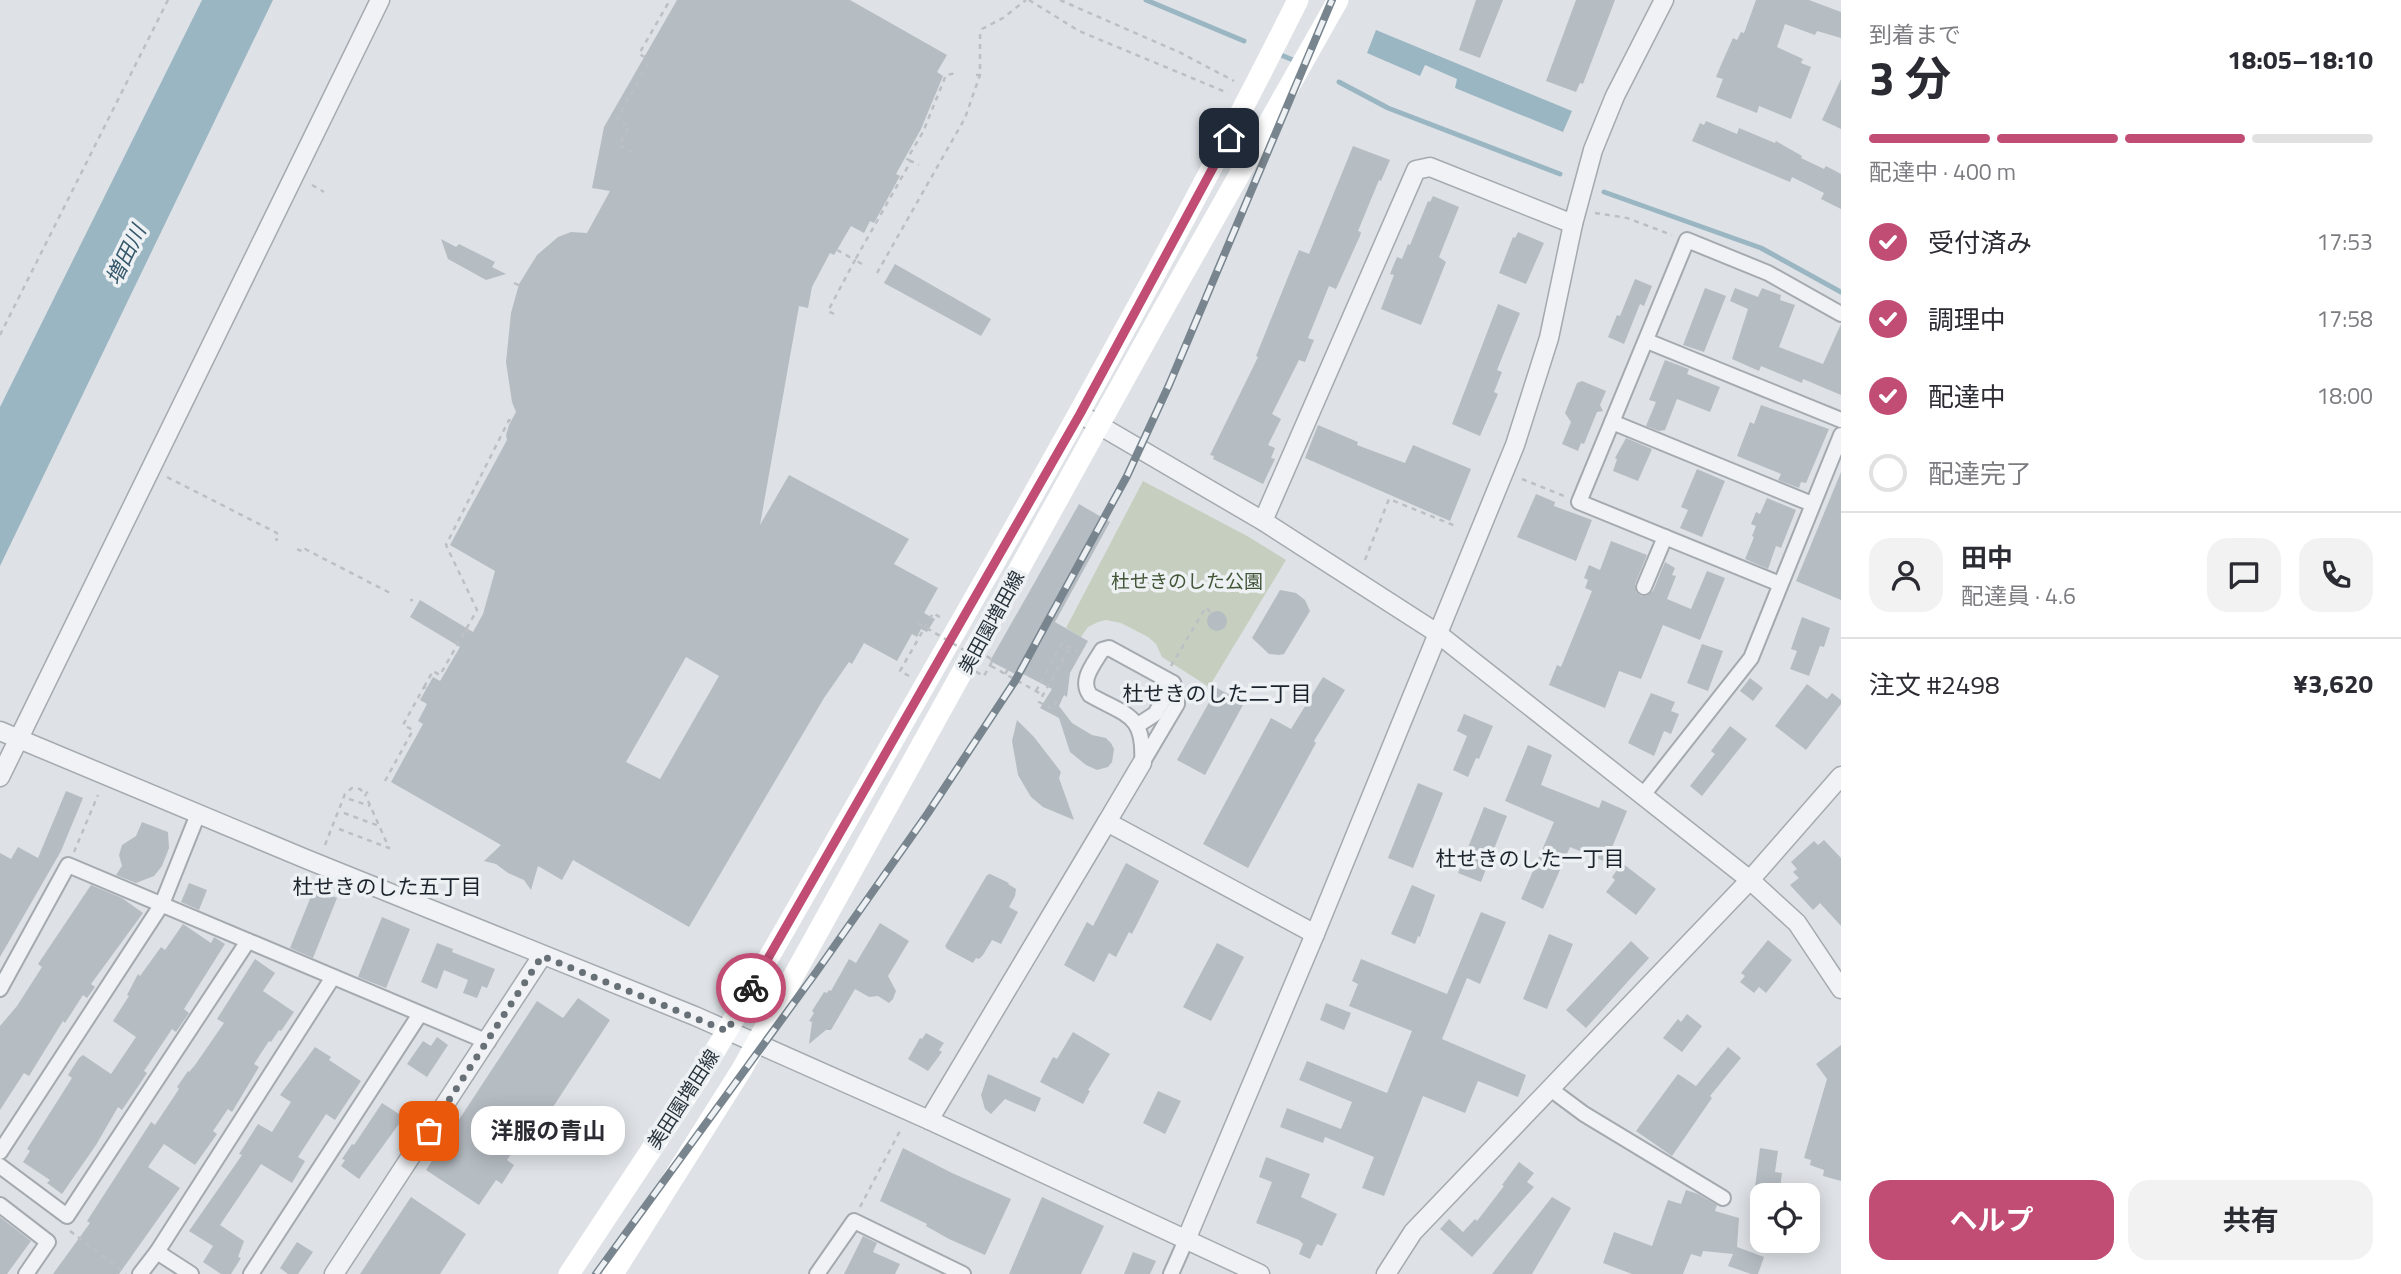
<!DOCTYPE html>
<html lang="ja">
<meta charset="utf-8">
<style>
:root{--surface:#fff;--page:#f2f2f3;--text:#2b2b33;--muted:#7c7c81;--line:#e1e1e2;--accent:#c14d74}
body{margin:0;font-family:"Titillium Web","Noto Sans JP",sans-serif;background:var(--page);color:var(--text);height:100vh;display:flex;flex-direction:column;font-size:26px;white-space:nowrap}
*{box-sizing:border-box;margin:0}
p{font-size:23px;color:var(--muted)}
.icon{flex:none;width:38px;height:38px;fill:none;stroke:currentColor;stroke-width:2;stroke-linecap:round;stroke-linejoin:round}
.map{position:relative;flex:1;overflow:hidden}
.panel{display:flex;flex-direction:column;background:var(--surface);width:560px}
.panel>*{flex:none}
.buttons{position:absolute;left:1750px;top:1183px;display:grid;gap:14px}
.buttons a{display:grid;place-items:center;width:70px;height:70px;border-radius:14px;background:var(--surface);box-shadow:0 4px 18px #0003;font-size:35px}
.pin{position:absolute;display:grid;place-items:center;width:60px;height:60px;color:#fff;margin:-30px;border-radius:14px;box-shadow:0 4px 10px #0006}
.courier{position:absolute;display:grid;place-items:center;width:70px;height:70px;margin:-35px;border:5px solid #c14d74;border-radius:50%;background:#fff;color:#222;box-shadow:0 2px 9px #0007}
.bubble{position:absolute;height:49px;border-radius:21px;background:var(--surface);box-shadow:0 4px 18px #0003;font-size:23px;font-weight:700;line-height:49px;text-align:center}
.summary em{font-style:normal;font-weight:700}
.summary div{display:flex;flex-direction:column-reverse}
.summary{display:flex;align-items:center;justify-content:space-between;height:119px;padding:0 28px}
h1{font-size:46px;font-weight:700;line-height:52px}
.bar{display:grid;grid-template-columns:repeat(4,1fr);gap:10px 7px;align-content:center;height:84px;padding:0 28px}
.bar i{height:9px;border-radius:5px;background:var(--line)}
.bar .selected{background:var(--accent)}
.bar p{grid-column:span 4}
.line{display:flex;align-items:center;gap:18px;padding:0 28px;border-top:2px solid var(--line)}
.line div{flex:1}
.round{display:grid;place-items:center;flex:none;width:74px;height:74px;border-radius:21px;background:var(--page)}
ol{padding:0 28px;list-style:none}
li{display:flex;align-items:center;gap:21px;height:77px}
li p{margin-inline-start:auto}
li .icon{padding:7px;border-radius:50%;background:var(--accent);color:#fff;stroke-width:4}
li:last-child{color:var(--muted)}
li i{width:38px;height:38px;border:4px solid var(--line);border-radius:50%}
.button{display:flex;gap:14px;margin-top:auto;padding:14px 28px}
.button a{flex:1;height:80px;border-radius:21px;background:var(--accent);color:#fff;font-size:28px;font-weight:700;line-height:80px;text-align:center}
.button a+a{background:var(--page);color:var(--text)}
main{display:flex;flex:1;min-height:0}
.map>svg:first-child{display:block}
</style>
<main>
<div class="map">
<svg width="1841" height="1274" viewBox="0 0 1841 1274">
<rect width="100%" height="100%" fill="#dee2e6"/>
<path fill="#c6cfbf" d="M1143,481L1249,537L1286,560L1209,687L1162,657L1156,644L1148,637L1121,623L1106,620L1098,622L1088,627L1081,637L1066,628Z"/>
<g fill="#9bb6c3">
<path d="M202,0H273L0,566V407Z"/>
<path d="M1376,30L1572,111L1563,132L1455,88L1457,79L1425,65L1420,76L1367,53Z"/>
</g>
<g fill="none" stroke-linecap="round" stroke-linejoin="round">
<g stroke="#9bb6c3" stroke-width="5">
<path d="M1146,0L1244,41"/>
<path d="M1281,55L1293,60"/>
<path d="M1339,82L1388,108L1560,174"/>
<path d="M1604,192L1761,248L1841,292"/>
</g>
</g>
<g fill="#b5bcc2" fill-rule="evenodd">
<path d="M677,0H850L947,55L937,72L943,76L921,129L896,174L900,176L874,223L870,221L864,233L851,226L834,255L830,253L812,287L808,308L799,306L760,525L789,475L909,539L894,564L938,588L924,613L935,619L927,632L921,629L917,637L912,634L897,661L864,643L852,664L849,662L824,698L689,927L573,860L562,880L538,866L531,890L524,880L508,873L496,864L484,861L501,845L391,782L423,724L418,721L427,704L420,700L433,677L440,681L460,647L410,617L420,600L473,632L483,614L495,571L450,545L507,440L506,435L509,425L516,412L512,402L506,362L511,313L519,284L537,255L558,237L571,232L587,233L610,191L592,188L604,127ZM686,657L719,676L660,779L626,762Z"/>
<path d="M1476,0H1503L1480,58L1459,50Z"/>
<path d="M1576,0H1615L1583,84L1580,83L1576,92L1546,81Z"/>
<path d="M1756,0H1809L1841,12V38L1817,31L1815,35L1785,24L1777,47L1803,59L1801,63L1811,67L1791,119L1759,106L1757,113L1716,97L1723,79L1716,77L1721,65L1733,38L1737,40L1741,32L1744,33Z"/>
<path d="M1841,79V129L1822,120Z"/>
<path d="M1706,121L1737,134L1739,128L1775,143L1776,141L1802,156L1801,158L1824,169L1826,166L1841,174V209L1821,199L1824,193L1792,177L1790,182L1692,141L1700,123L1704,125Z"/>
<path d="M1353,146L1390,160L1381,181L1379,180L1358,231L1361,232L1360,236L1336,289L1329,286L1308,338L1314,340L1305,362L1299,360L1272,414L1281,419L1268,445L1275,448L1271,458L1275,459L1263,484L1213,459L1214,456L1210,455L1258,357L1256,356L1299,250L1309,254Z"/>
<path d="M1433,196L1459,207L1439,257L1446,262L1421,325L1381,309L1394,275L1390,274L1397,257L1402,259L1408,244L1410,245L1428,201L1430,202Z"/>
<path d="M1518,232L1544,243L1526,284L1499,273L1513,237L1515,238Z"/>
<path d="M441,239L456,247L459,244L495,262L492,267L506,274L486,280L448,259Z"/>
<path d="M895,264L991,319L981,336L884,283Z"/>
<path d="M1635,279L1652,286L1644,306L1640,304L1624,344L1608,337L1617,315L1620,316Z"/>
<path d="M1705,288L1726,296L1704,352L1683,345Z"/>
<path d="M1735,288L1758,297L1762,288L1781,295L1780,300L1795,305L1779,347L1823,364L1841,324V395L1803,379L1802,383L1761,366L1759,371L1732,359L1748,309L1730,301Z"/>
<path d="M1498,304L1520,313L1497,370L1502,372L1494,392L1498,394L1480,436L1452,424Z"/>
<path d="M1665,360L1689,369L1687,374L1720,387L1710,412L1677,399L1665,430L1659,431L1646,426L1656,402L1649,400Z"/>
<path d="M1582,381L1606,391L1600,405L1603,411L1597,412L1584,444L1581,443L1578,451L1562,444L1571,422L1565,413L1577,383Z"/>
<path d="M1761,405L1829,429L1806,483L1801,482L1799,488L1778,480L1781,474L1737,456L1750,422L1754,424Z"/>
<path d="M1318,425L1358,442L1357,445L1405,463L1413,445L1471,469L1450,521L1305,458Z"/>
<path d="M1626,438L1652,449L1638,481L1613,471L1617,459L1615,458Z"/>
<path d="M1697,469L1725,481L1702,537L1680,528L1688,510L1681,507Z"/>
<path d="M1841,472V600L1796,581Z"/>
<path d="M1536,494L1555,502L1554,506L1592,520L1576,561L1517,537Z"/>
<path d="M1767,498L1796,510L1781,548L1776,546L1768,569L1745,559L1754,537L1752,536L1756,526L1751,524L1756,512L1760,514Z"/>
<path d="M1079,504L1110,522L1055,622L1088,641L1070,673L1067,697L1064,695L1059,706L1072,723L1092,735L1106,738L1111,743L1114,749L1112,762L1108,767L1097,770L1086,765L1070,752L1059,718L1040,708L1052,689L1021,673L1019,676L990,661Z"/>
<path d="M1611,541L1647,555L1635,584L1636,592L1641,596H1646L1653,591L1665,562L1675,568L1672,575L1676,576L1667,599L1691,609L1707,571L1725,578L1700,640L1663,625L1641,679L1619,671L1605,708L1549,685L1557,665L1561,667L1592,591L1585,588L1588,580L1584,578L1589,565L1600,570Z"/>
<path d="M1280,590L1296,593L1305,600L1310,611L1284,654L1279,655L1269,654L1252,638Z"/>
<circle cx="1217" cy="621" r="10"/>
<path d="M1802,617L1830,628L1824,647L1820,646L1809,676L1790,669L1797,651L1791,649Z"/>
<path d="M1702,644L1723,651L1708,691L1687,683Z"/>
<path d="M1323,677L1345,690L1314,741L1316,743L1248,868L1203,844L1271,718L1291,729Z"/>
<path d="M1750,678L1763,688L1753,701L1740,691Z"/>
<path d="M1807,684L1827,699L1832,693L1841,700V704L1806,750L1775,726Z"/>
<path d="M1217,688L1244,703L1205,775L1177,760Z"/>
<path d="M1651,693L1675,702L1671,711L1679,714L1671,734L1664,731L1654,756L1628,743Z"/>
<path d="M1464,714L1493,726L1479,759L1476,758L1468,777L1453,770L1467,736L1457,731Z"/>
<path d="M1017,720L1034,737L1061,772L1059,778L1074,820L1043,807L1031,797L1025,787L1018,775L1012,741Z"/>
<path d="M1730,726L1747,739L1702,796L1690,786L1715,754L1711,751Z"/>
<path d="M1528,745L1552,755L1541,785L1599,808L1602,800L1627,811L1606,862L1570,847L1543,909L1521,899L1554,822L1505,801Z"/>
<path d="M1418,783L1443,793L1413,868L1388,858Z"/>
<path d="M66,791L83,798L61,851L0,957V853L11,859L18,847L38,858Z"/>
<path d="M1484,807L1507,816L1481,882L1458,873Z"/>
<path d="M142,822L168,832L169,848L162,866L154,876L136,883L116,875L122,866L119,855L122,845L136,836Z"/>
<path d="M1824,840L1841,858V926L1820,903L1813,910L1790,885L1799,878L1793,872L1797,869L1791,862L1814,841L1818,845Z"/>
<path d="M1126,863L1159,881L1132,934L1129,932L1116,957L1109,953L1094,982L1064,965L1087,922L1093,926Z"/>
<path d="M1622,863L1656,889L1636,915L1606,892L1615,880L1612,877Z"/>
<path d="M990,874L1009,883L1008,884L1016,889L1015,896L1009,907L1018,912L1001,944L992,940L983,955L979,959L976,958L973,963L947,949L945,946L987,875Z"/>
<path d="M189,883L207,890L199,910L181,902Z"/>
<path d="M91,885L122,898L143,913L91,984L95,987L87,998L83,995L65,1023L63,1021L29,1076L24,1073L0,1110V1026L17,1006L42,967L38,964Z"/>
<path d="M1412,885L1435,895L1420,937L1418,936L1415,944L1391,934Z"/>
<path d="M314,889L337,898L313,958L290,948Z"/>
<path d="M1481,912L1506,922L1480,984L1467,978L1442,1039L1526,1075L1518,1097L1478,1081L1465,1113L1423,1096L1384,1196L1362,1188L1374,1157L1325,1137L1323,1143L1280,1127L1287,1108L1341,1129L1352,1102L1299,1080L1307,1061L1387,1093L1412,1031L1349,1006L1358,984L1352,981L1361,959L1447,994Z"/>
<path d="M382,917L410,929L386,988L358,977Z"/>
<path d="M880,923L909,941L888,976L896,991L893,999L889,1003L878,996L869,997L855,989L831,1030H826L809,1044L812,1022L809,1021L814,1013L812,1011L824,992L827,993L829,990L831,991L849,959L856,963Z"/>
<path d="M183,924L211,943L214,937L225,944L184,1009L189,1013L176,1032L172,1029L144,1071L147,1073L133,1094L122,1110L118,1107L96,1145L62,1194L47,1183L50,1180L23,1162L30,1151L27,1149L72,1078L68,1075L79,1058L83,1055L111,1074L136,1037L113,1021L129,996L127,995L138,974L140,976L161,947L165,950Z"/>
<path d="M1549,934L1573,944L1547,1009L1523,999Z"/>
<path d="M1768,940L1792,960L1766,993L1759,987L1754,993L1740,982L1745,976L1741,973Z"/>
<path d="M1631,941L1649,958L1586,1028L1566,1010Z"/>
<path d="M437,943L453,949L452,952L495,969L487,988L482,986L477,998L463,993L468,980L444,970L437,989L421,982Z"/>
<path d="M1217,943L1244,957L1211,1021L1183,1007Z"/>
<path d="M255,959L275,973L263,991L294,1012L281,1031L279,1030L271,1042L269,1041L254,1064L259,1067L232,1112L228,1109L213,1131L217,1134L195,1165L164,1144L148,1167L180,1188L119,1274H53L90,1223L87,1221L151,1122L155,1125L179,1089L177,1087L188,1071L189,1072L195,1065L224,1023L217,1019Z"/>
<path d="M578,998L610,1020L532,1139L524,1134L507,1160L514,1165L502,1184L496,1180L479,1205L426,1170L537,1001L563,1018Z"/>
<path d="M1326,1003L1351,1013L1344,1030L1320,1020Z"/>
<path d="M1687,1014L1702,1026L1682,1052L1663,1038L1678,1019L1681,1022Z"/>
<path d="M1073,1032L1110,1054L1088,1090L1090,1091L1083,1104L1040,1082L1053,1057L1057,1059Z"/>
<path d="M926,1033L944,1043L939,1050L942,1052L928,1071L908,1059L920,1038L922,1039Z"/>
<path d="M437,1037L448,1045L427,1077L407,1064L423,1041L431,1046Z"/>
<path d="M1841,1045V1181L1823,1176L1824,1170L1810,1165L1811,1160L1804,1158L1827,1079L1816,1064Z"/>
<path d="M315,1047L331,1057L329,1060L361,1081L335,1120L326,1114L298,1157L305,1161L292,1183L261,1164L220,1225L244,1241L238,1257L241,1258L231,1274H221L203,1262L213,1246L189,1231L242,1155L239,1154L258,1124L272,1132L291,1102L280,1095Z"/>
<path d="M1728,1047L1741,1058L1710,1096L1712,1098L1672,1156L1636,1131L1678,1074L1696,1086Z"/>
<path d="M988,1074L1041,1098L1035,1112L1005,1099L991,1114L985,1109L981,1095Z"/>
<path d="M1158,1091L1181,1101L1165,1134L1143,1123Z"/>
<path d="M382,1103L404,1117L359,1179L341,1166L345,1160L342,1159L352,1144L354,1145Z"/>
<path d="M903,1148L952,1173L1011,1199L985,1255L949,1239L926,1226L927,1224L880,1201Z"/>
<path d="M1760,1148L1778,1151L1775,1172L1782,1173L1779,1195H1754Z"/>
<path d="M1266,1157L1310,1174L1301,1197L1337,1214L1322,1246L1317,1244L1310,1259L1299,1254L1303,1244L1299,1240L1256,1223L1272,1182L1259,1177Z"/>
<path d="M1519,1162L1534,1173L1527,1182L1534,1187L1472,1257L1440,1229L1449,1219L1463,1232L1475,1219L1477,1221L1504,1186L1502,1185Z"/>
<path d="M1686,1190L1698,1194L1717,1205L1715,1211L1739,1218L1737,1247L1764,1257L1758,1274H1751L1728,1266L1733,1254L1703,1251L1701,1257L1691,1254L1683,1274H1632L1603,1263L1614,1232L1652,1246L1668,1200L1681,1204Z"/>
<path d="M411,1197L466,1234L440,1274H360Z"/>
<path d="M1042,1197L1104,1226L1081,1274H1009Z"/>
<path d="M1552,1197L1571,1208L1532,1274H1492Z"/>
<path d="M0,1217L31,1241L7,1274H0Z"/>
<path d="M863,1236L877,1243L873,1252L900,1264L895,1274H844Z"/>
<path d="M297,1242L313,1252L298,1274H288L280,1268Z"/>
<path d="M1133,1252L1156,1261L1150,1274H1124Z"/>
</g>
<g fill="none" stroke-linecap="round" stroke-linejoin="round">
<g stroke="#a4aaaf" stroke-width="18">
<g id="minor">
<path d="M1647,341L1841,420"/>
<path d="M1612,422L1812,504"/>
<path d="M1780,584L1579,502L1687,240L1768,273L1841,314"/>
<path d="M1644,587L1665,537"/>
<path d="M1109,648L1173,683L1177,692V704L1142,763C1145,714 1127,716 1090,695C1079,680 1094,664 1102,650Z"/>
<path d="M1138,725L1155,714L1173,683"/>
<path d="M1643,795L1751,658L1841,435"/>
<path d="M0,989L68,865L488,1042"/>
<path d="M1549,1088L1584,1114L1723,1198"/>
<path d="M0,1152L162,904L198,814"/>
<path d="M0,1166L67,1216L248,941"/>
<path d="M0,1205L48,1242L26,1274"/>
<path d="M157,1252L191,1274"/>
<path d="M140,1274L157,1252L333,977"/>
<path d="M251,1274L420,1014"/>
<path d="M817,1274L854,1221L963,1274"/>
<path d="M1171,1274L1186,1240"/>
</g>
</g>
<g stroke="#a4aaaf" stroke-width="21">
<g id="tertiary">
<path d="M1080,414L1263,521L1437,633L1750,880L1797,923L1841,989"/>
<path d="M1263,521L1416,170L1430,167L1573,224"/>
<path d="M0,731L306,859L695,1016L929,1120L1260,1274"/>
<path d="M0,777L380,0"/>
<path d="M1107,822L1142,763"/>
<path d="M929,1120L1107,822L1315,934"/>
<path d="M1186,1240L1315,934L1515,445L1549,338L1573,224L1593,150L1615,96L1664,0"/>
<path d="M334,1274L542,956"/>
<path d="M1386,1274L1413,1232L1750,880L1841,776"/>
</g>
</g>
<g stroke="#bcc0c5" stroke-width="2.5" stroke-dasharray="5 5" stroke-linecap="butt">
<path d="M1029,0L1079,31L1228,93"/>
<path d="M1060,0L1181,53L1234,81"/>
<path d="M645,57L639,54L670,0"/>
<path d="M976,75H980V36L982,29L1003,18L1026,0"/>
<path d="M633,153L619,145L629,126L617,119L650,60"/>
<path d="M911,161L907,159L923,132L946,75L957,73"/>
<path d="M312,185L324,192"/>
<path d="M1595,213L1627,218L1672,235"/>
<path d="M862,264L855,260L911,161L919,165"/>
<path d="M877,273L965,118L980,75"/>
<path d="M514,283L522,287"/>
<path d="M834,314L828,311L855,260L837,250"/>
<path d="M0,335L168,0"/>
<path d="M167,477L277,533L275,539L278,540"/>
<path d="M1522,479L1564,496"/>
<path d="M297,549L303,552L305,549L392,594"/>
<path d="M1365,560L1389,499L1458,527"/>
<path d="M410,600H413"/>
<path d="M464,630L472,634"/>
<path d="M978,651L993,660L984,676L969,668Z"/>
<path d="M991,666L1043,695"/>
<path d="M1171,666L1206,607L1211,613"/>
<path d="M1005,674L1010,666"/>
<path d="M909,676L900,671L933,613L943,619"/>
<path d="M424,687L433,671L440,675L477,610L446,545L509,420L516,424"/>
<path d="M1036,691L1062,643L1078,652"/>
<path d="M1057,701L1052,709L1039,702L1070,647"/>
<path d="M385,781L413,730L403,725L424,687L427,688"/>
<path d="M349,799L370,806"/>
<path d="M344,813L379,826"/>
<path d="M339,829L389,848L365,794"/>
<path d="M325,845L345,794L352,788L360,789L365,794L368,792"/>
<path d="M74,852L98,795"/>
<path d="M860,1207L901,1129"/>
<path d="M70,1231L126,1274"/>
</g>
<use href="#minor" stroke="#f0f2f5" stroke-width="14"/>
<use href="#tertiary" stroke="#f0f2f5" stroke-width="18"/>
<g stroke="#fff" stroke-width="21">
<path d="M569,1274L696,1082L727,1031C921,689 1122,352 1298,0"/>
<path d="M613,1274L742,1069L1160,315L1338,0"/>
</g>
<g stroke="#79858e" stroke-width="8">
<path id="rail" d="M596,1274L817,971L928,813L1015,681L1127,476L1169,385L1332,0"/>
</g>
<use href="#rail" stroke="#edf1f4" stroke-width="5" stroke-dasharray="16" stroke-linecap="butt"/>
<path stroke="#bcc0c5" stroke-width="2.5" stroke-dasharray="5 5" stroke-linecap="butt" d="M918,623L981,660"/>
</g>
<g fill="none" stroke-linecap="round" stroke-linejoin="round">
<path stroke="#687077" stroke-width="7" stroke-dasharray="0 12.6" d="M429,1131L542,956L727,1031L751,988"/>
<path stroke="#c14d74" stroke-width="9" d="M751,988L1080,414L1229,138"/>
</g>
<g text-anchor="middle" stroke-width="7" stroke-linejoin="round" paint-order="stroke">
<g font-size="19" fill="#425537" stroke="#edf1f4">
<text x="1187" y="588">杜せきのした公園</text>
</g>
<g font-size="19" fill="#28333b" stroke="#edf1f4">
<text transform="translate(991 622) rotate(-61)" y="7">美田園増田線</text>
<text transform="translate(683 1099) rotate(-57)" y="7">美田園増田線</text>
</g>
<g font-size="21" font-style="italic" fill="#36586b" stroke="#edf1f4">
<text transform="translate(126 255) rotate(-64)" y="7">増田川</text>
</g>
<g font-size="21" fill="#1b242c" stroke="#edf1f4">
<text x="1217" y="701">杜せきのした二丁目</text>
<text x="1530" y="866">杜せきのした一丁目</text>
<text x="387" y="894">杜せきのした五丁目</text>
</g>
</g>
</svg>
<div class="buttons">
<a><svg class="icon" aria-label="locate" viewBox="0 0 24 24"><circle cx="12" cy="12" r="6"/><path d="M12 2v4M12 18v4M2 12h4M18 12h4"/></svg></a>
</div>
<div class="pin" style="left:429px;top:1131px;background:#ea580c"><svg class="icon" aria-label="bag" viewBox="0 0 24 24"><path d="M5 8h14l-1 12H6zM9 8a3 3 0 0 1 6 0"/></svg></div>
<div class="pin" style="left:1229px;top:138px;background:#1f2937"><svg class="icon" aria-label="home" viewBox="0 0 24 24"><path d="M3 11l9-7 9 7M6 9v11h12V9"/></svg></div>
<div class="courier" style="left:751px;top:988px"><svg class="icon" aria-label="bike" viewBox="0 0 24 24"><circle cx="6" cy="16" r="4"/><circle cx="18" cy="16" r="4"/><path d="M6 16l4-8h5l3 8M10 8l3 8H6M13 5h3"/></svg></div>
<div class="bubble" style="left:471px;top:1106px;width:154px">洋服の青山</div>
</div>
<section class="panel">
<div class="summary"><div><h1>3 分</h1><p>到着まで</p></div><em>18:05–18:10</em></div>
<div class="bar"><i class="selected"></i><i class="selected"></i><i class="selected"></i><i></i><p>配達中 · 400 m</p></div>
<ol>
<li><svg class="icon" aria-label="check" viewBox="0 0 24 24"><path d="M5 12l5 5 9-10"/></svg>受付済み<p>17:53</p></li>
<li><svg class="icon" aria-label="check" viewBox="0 0 24 24"><path d="M5 12l5 5 9-10"/></svg>調理中<p>17:58</p></li>
<li><svg class="icon" aria-label="check" viewBox="0 0 24 24"><path d="M5 12l5 5 9-10"/></svg>配達中<p>18:00</p></li>
<li><i></i>配達完了</li>
</ol>
<div class="line" style="height:126px"><a class="round"><svg class="icon" aria-label="person" viewBox="0 0 24 24"><circle cx="12" cy="8" r="4"/><path d="M4 21q1-7 8-7t8 7"/></svg></a><div><b>田中</b><p>配達員 · 4.6</p></div><a class="round"><svg class="icon" aria-label="chat" viewBox="0 0 24 24"><path d="M4 5h16v11H9l-5 4z"/></svg></a><a class="round"><svg class="icon" aria-label="phone" viewBox="0 0 24 24"><path d="M5 4h4l2 5-3 2q2 4 5 5l2-3 5 2v4C11 20 4 13 5 4z"/></svg></a></div>
<div class="line" style="height:91px"><div>注文 #2498</div><b>¥3,620</b></div>
<div class="button"><a>ヘルプ</a><a>共有</a></div>
</section>
</main>
